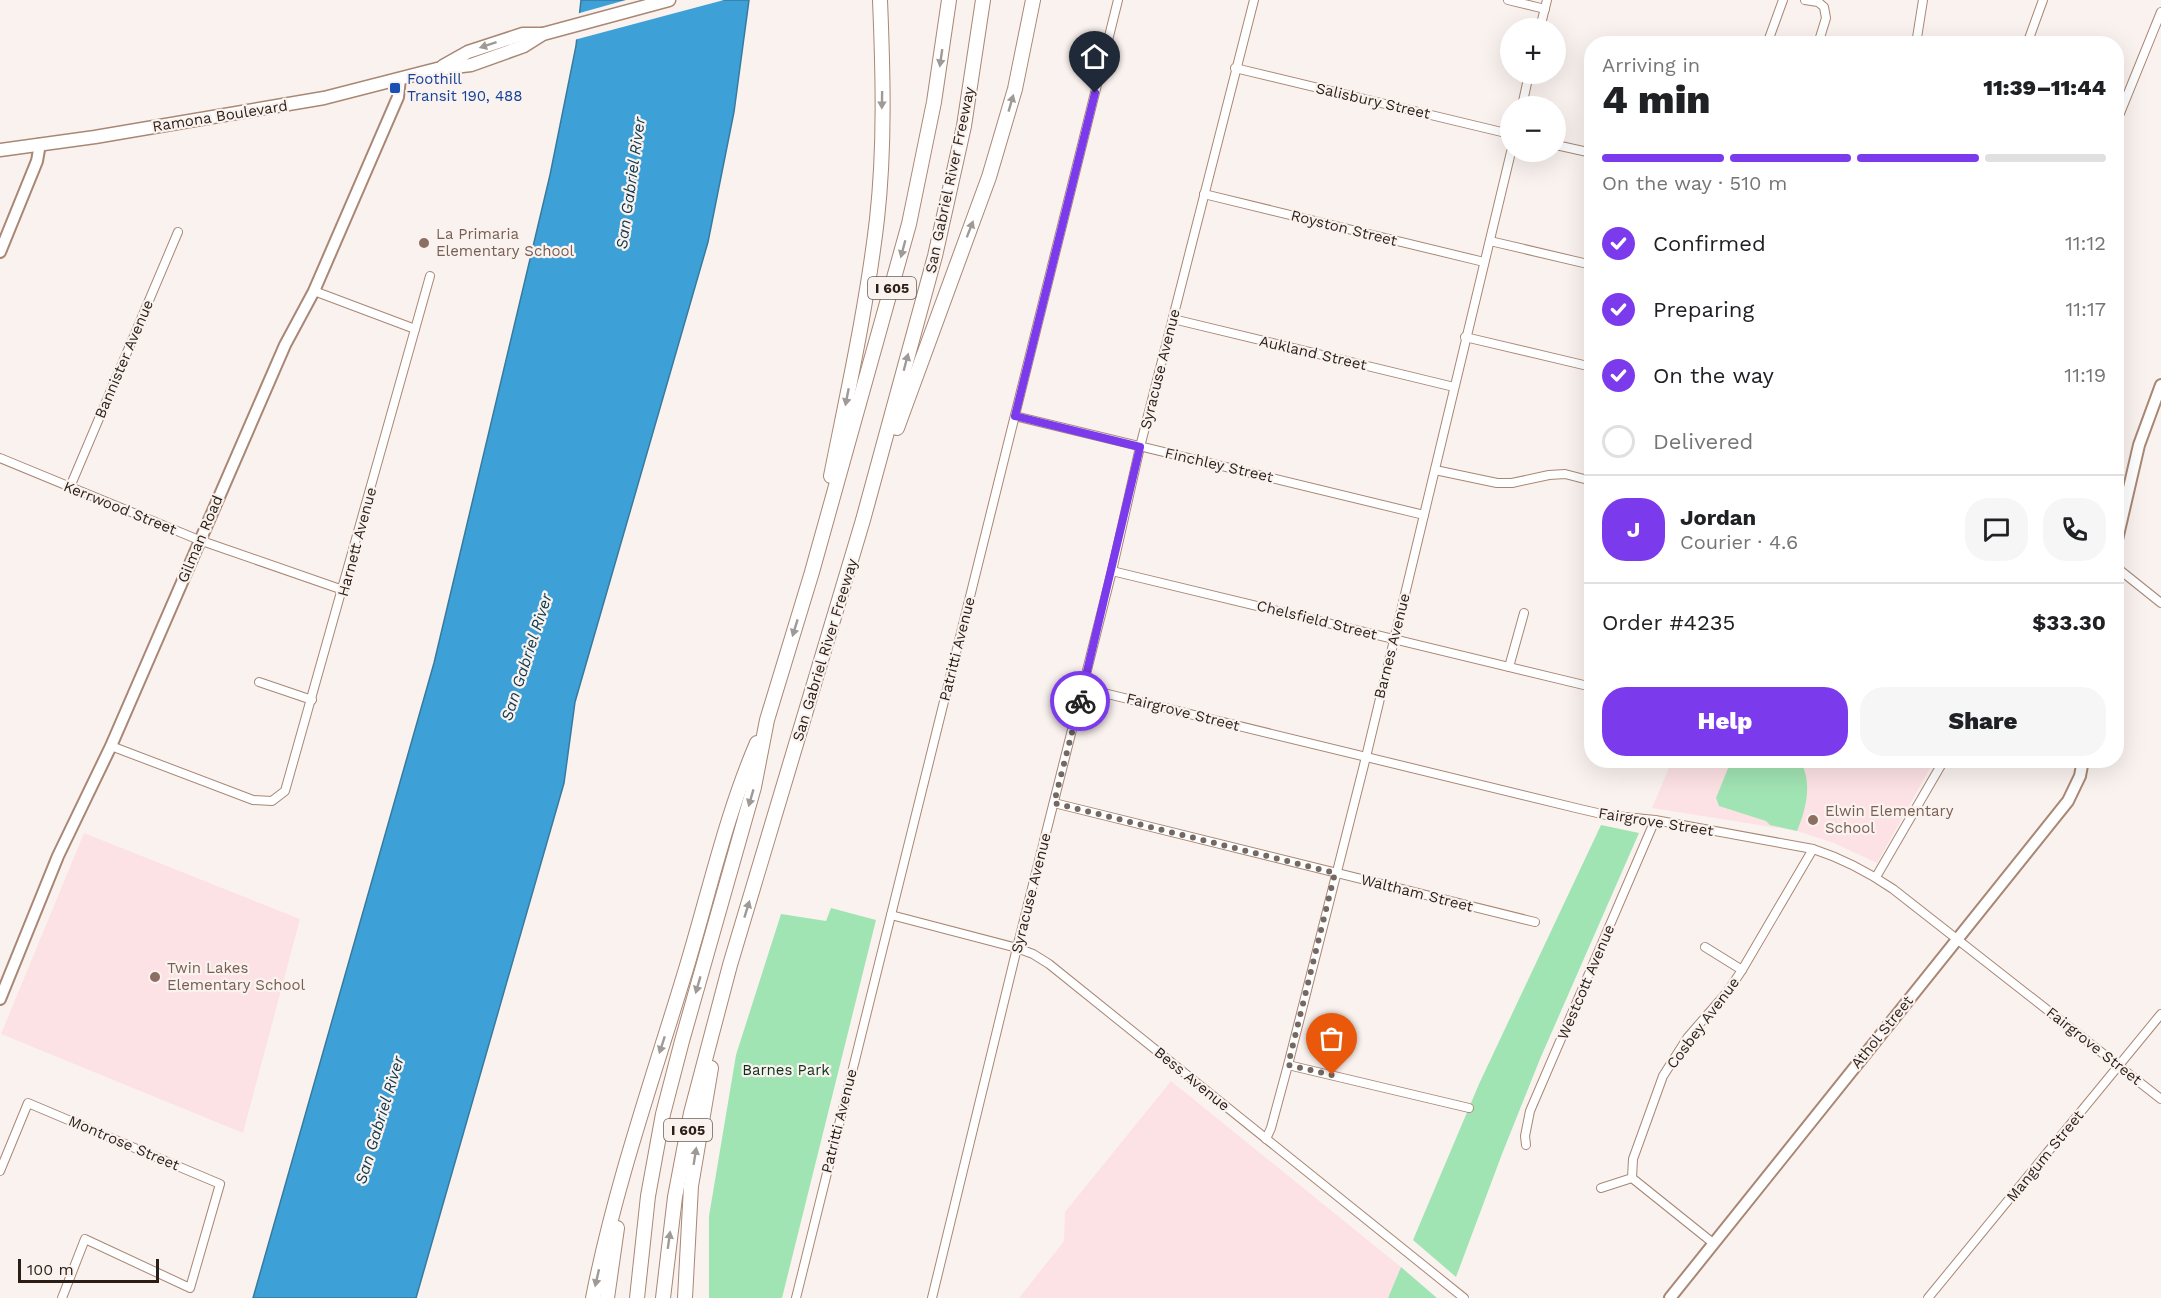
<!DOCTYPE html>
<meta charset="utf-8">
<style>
:root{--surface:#fff;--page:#f6f6f6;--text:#202124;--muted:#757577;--line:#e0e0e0;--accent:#7c3aed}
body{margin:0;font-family:"Work Sans",sans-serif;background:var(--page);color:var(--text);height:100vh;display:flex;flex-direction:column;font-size:22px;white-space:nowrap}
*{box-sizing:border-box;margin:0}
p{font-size:20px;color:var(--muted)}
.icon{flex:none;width:33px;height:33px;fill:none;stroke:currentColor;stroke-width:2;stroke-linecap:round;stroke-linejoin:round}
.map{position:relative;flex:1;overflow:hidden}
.panel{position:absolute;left:1584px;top:36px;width:540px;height:732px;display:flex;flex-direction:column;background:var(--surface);border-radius:24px;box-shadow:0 6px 24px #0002}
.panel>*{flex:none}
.buttons{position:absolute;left:1500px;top:18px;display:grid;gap:12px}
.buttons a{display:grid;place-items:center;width:66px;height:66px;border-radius:50%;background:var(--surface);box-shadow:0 6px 24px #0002;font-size:30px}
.scale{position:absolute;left:18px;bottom:15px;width:141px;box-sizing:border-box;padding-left:6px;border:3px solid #2b1e17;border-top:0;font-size:16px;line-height:21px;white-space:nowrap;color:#2b1e17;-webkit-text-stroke:4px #faf2ee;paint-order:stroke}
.pin{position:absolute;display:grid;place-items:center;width:51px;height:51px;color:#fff;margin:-62px -26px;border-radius:50% 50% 50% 0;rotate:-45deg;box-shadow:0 0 6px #0007}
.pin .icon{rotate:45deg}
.courier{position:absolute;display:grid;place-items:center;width:60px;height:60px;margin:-30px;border:4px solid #7c3aed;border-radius:50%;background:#fff;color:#222;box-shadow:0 2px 8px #0007}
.overview em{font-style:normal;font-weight:800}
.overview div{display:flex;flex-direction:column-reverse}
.overview{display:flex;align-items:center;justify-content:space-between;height:102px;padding:0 18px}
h1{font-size:39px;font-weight:800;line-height:45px}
.bar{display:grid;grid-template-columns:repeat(4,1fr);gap:9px 6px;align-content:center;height:72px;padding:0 18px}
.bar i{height:8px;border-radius:4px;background:var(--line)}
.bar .current{background:var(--accent)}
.bar p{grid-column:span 4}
.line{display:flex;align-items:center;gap:15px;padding:0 18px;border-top:2px solid var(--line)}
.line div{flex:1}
.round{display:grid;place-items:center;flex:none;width:63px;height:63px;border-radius:24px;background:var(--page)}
ol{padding:0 18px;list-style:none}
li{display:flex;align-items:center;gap:18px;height:66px}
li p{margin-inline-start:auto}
li .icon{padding:6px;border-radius:50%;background:var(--accent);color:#fff;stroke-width:4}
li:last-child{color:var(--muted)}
li i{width:33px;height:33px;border:3px solid var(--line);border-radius:50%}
.button{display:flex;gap:12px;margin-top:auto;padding:12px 18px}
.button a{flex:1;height:69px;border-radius:24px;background:var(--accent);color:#fff;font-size:24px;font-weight:800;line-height:69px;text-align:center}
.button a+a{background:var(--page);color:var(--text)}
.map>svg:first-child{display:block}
</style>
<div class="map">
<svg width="2161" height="1298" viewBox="0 0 2161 1298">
<rect width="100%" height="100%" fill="#faf2ee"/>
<g fill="#fde2e5">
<path d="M1672,761H1934L1877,863L1834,843L1797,831L1652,808Z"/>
<path d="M84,833L300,919L243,1133L1,1034Z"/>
<path d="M1171,1081L1401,1267L1388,1298H1019L1064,1241L1065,1212Z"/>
</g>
<g fill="#a1e4b3">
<path d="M1731,761H1800C1813,782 1806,810 1797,831L1770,825L1766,821L1719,806L1716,798Z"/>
<path d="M1601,825L1639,833L1540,1059L1502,1154L1456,1277L1413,1240L1479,1084Z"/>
<path d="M831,908L876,920L782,1298H709V1216L736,1055L781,914L826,921Z"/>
<path d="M1401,1267L1437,1298H1388Z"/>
</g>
<path fill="#3da1d8" stroke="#387a9e" stroke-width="1.5" d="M581,0H749L734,112L708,242L575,702L564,783L416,1298H253L434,663L550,175L576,46Z"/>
<path fill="#faf2ee" d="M626,0H724L574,40L576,14Z"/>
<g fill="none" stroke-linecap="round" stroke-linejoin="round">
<g stroke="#a98775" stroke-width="10">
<g id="street">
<path d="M1508,0L1545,9"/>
<path d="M1805,0L1818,2L1824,7L1826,18L1818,44"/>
<path d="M1540,28L1547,0"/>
<path d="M1767,44L1783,0"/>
<path d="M1916,44L1923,0"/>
<path d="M2027,44L2043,0"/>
<path d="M1235,68L1510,134"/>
<path d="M1522,106L1529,74"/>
<path d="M2116,123L2161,12"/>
<path d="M1556,145L1592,153"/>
<path d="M1204,194L1484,262"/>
<path d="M1490,241L1592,265"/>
<path d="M314,291L415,329"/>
<path d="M1173,319L1454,387"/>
<path d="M1465,337L1592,367"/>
<path d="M1015,416L1424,515"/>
<path d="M0,458L199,540L343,590"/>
<path d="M1435,470L1497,483H1512L1549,475L1565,474L1592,481"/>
<path d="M70,487L178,232"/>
<path d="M2116,567L2161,603"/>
<path d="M1112,571L1592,687"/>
<path d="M1509,667L1524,613"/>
<path d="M259,682L312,700"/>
<path d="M1083,688L1580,809L1606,815L1655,820L1813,849C1841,858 1868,872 1893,889L2161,1099"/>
<path d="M111,746L253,800L272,801L285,791L430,276"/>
<path d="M1054,803L1535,922"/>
<path d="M1876,877L1944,760"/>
<path d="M891,915L1017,948L1033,954L1049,964L1464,1298"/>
<path d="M1705,947L1742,970"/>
<path d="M1288,1065L1469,1108"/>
<path d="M1266,1139L1271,1128L1288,1065L1366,757L1511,152"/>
<path d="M1526,1145L1525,1136L1530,1111L1655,820"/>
<path d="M0,1171L28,1103L220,1184L190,1288L85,1239L62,1298"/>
<path d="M1632,1178L1713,1243"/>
<path d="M1601,1188L1632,1178L1633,1159L1663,1076L1688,1037L1728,991L1742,970L1813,849"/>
<path d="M796,1298L1118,0"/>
<path d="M932,1298L1017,948L1112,571L1140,447L1254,0"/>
<path d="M1928,1298L2161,1014"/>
</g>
</g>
<g stroke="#a98775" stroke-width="14">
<g id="secondary">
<path d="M0,252L37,161L40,144"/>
<path d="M2116,544L2139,445L2161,385"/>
<path d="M0,999L58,856L111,746L285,345L314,291L398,97L400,79"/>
<path d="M1670,1298L2068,801L2080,776L2083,760"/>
</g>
</g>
<g stroke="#a98775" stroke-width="15">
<g id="primary">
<path d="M443,66L468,52L523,34H543"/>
<path d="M0,150L95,137L324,98L437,69L471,65L524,46L543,34L669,0"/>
</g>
</g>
<g stroke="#a98775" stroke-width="16">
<g id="highway">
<path d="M897,428L989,177L1015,89L1033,0"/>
<path d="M831,476C848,391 867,305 877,219C885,147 883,73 880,0"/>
<path d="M593,1298C615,1186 653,1078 686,969C709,893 726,815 757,743"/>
<path d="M607,1298L617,1228"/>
<path d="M637,1298L648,1196L663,1114L682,1041L754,787L767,720L812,572L909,224L934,102L949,0"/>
<path d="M663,1298L675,1197L691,1113L730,965L863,520L935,256L964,126L983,0"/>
<path d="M685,1298L691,1186L711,1068"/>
</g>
</g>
<use href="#street" stroke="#fff" stroke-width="8"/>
<use href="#secondary" stroke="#fff" stroke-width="10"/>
<use href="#primary" stroke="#fff" stroke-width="12"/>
<use href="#highway" stroke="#fff" stroke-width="14"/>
</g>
<defs><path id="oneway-solid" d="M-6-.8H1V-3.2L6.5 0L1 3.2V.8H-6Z" transform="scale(1.5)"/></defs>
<g fill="#a09a97">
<use href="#oneway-solid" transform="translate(488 45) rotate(162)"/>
<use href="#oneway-solid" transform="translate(941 58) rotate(98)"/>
<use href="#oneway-solid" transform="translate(882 100) rotate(91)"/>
<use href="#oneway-solid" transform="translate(1011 103) rotate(-74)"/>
<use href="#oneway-solid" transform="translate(970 229) rotate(-69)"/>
<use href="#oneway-solid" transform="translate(903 249) rotate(105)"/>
<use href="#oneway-solid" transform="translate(906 362) rotate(-75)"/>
<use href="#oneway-solid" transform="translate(847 397) rotate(101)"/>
<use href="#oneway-solid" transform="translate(795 628) rotate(107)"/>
<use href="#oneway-solid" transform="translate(751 798) rotate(106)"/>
<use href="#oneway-solid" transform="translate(747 909) rotate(-73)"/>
<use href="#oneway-solid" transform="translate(698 985) rotate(106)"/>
<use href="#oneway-solid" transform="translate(662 1045) rotate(108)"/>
<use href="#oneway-solid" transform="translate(695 1156) rotate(-81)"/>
<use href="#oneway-solid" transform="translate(669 1240) rotate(-82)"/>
<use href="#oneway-solid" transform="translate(597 1278) rotate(103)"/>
</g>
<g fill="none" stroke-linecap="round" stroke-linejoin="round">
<path stroke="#736862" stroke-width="6" stroke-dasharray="0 10.8" d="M1080,701L1054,803L1335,873L1288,1065L1332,1075"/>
<path stroke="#7c3aed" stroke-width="8" d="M1080,701L1140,447L1015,416L1095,93"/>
</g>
<rect fill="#1a4fb4" stroke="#faf2ee" stroke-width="2" x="389" y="82" width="12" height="12" rx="3"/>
<g fill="#8d6e63" stroke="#faf2ee" stroke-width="2">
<circle cx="424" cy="243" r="6"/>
<circle cx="1813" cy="820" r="6"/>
<circle cx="155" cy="977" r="6"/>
</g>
<g text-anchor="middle" stroke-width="4.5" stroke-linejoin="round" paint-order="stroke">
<g fill="#faf2ee" stroke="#695e58" stroke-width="1.5">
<rect x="868" y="277" width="48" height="22" rx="4.5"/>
<rect x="664" y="1119" width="48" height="22" rx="4.5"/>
</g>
<g font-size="14" font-weight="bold" fill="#2b1e17">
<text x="892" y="293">I 605</text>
<text x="688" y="1135">I 605</text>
</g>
<g font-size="15" fill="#164399" stroke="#faf2ee" text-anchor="start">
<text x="407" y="84">Foothill<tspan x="407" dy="17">Transit 190, 488</tspan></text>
</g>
<g font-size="15" fill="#2b1e17" stroke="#faf2ee">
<text transform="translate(1373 101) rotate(13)" y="5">Salisbury Street</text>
<text transform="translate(220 116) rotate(-9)" y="5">Ramona Boulevard</text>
<text transform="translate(950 180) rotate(-78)" y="5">San Gabriel River Freeway</text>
<text transform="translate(1344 228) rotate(14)" y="5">Royston Street</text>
<text transform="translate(1313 353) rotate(13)" y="5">Aukland Street</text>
<text transform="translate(124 359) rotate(-67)" y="5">Bannister Avenue</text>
<text transform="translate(1160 369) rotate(-76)" y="5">Syracuse Avenue</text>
<text transform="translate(1219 465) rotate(13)" y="5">Finchley Street</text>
<text transform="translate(120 508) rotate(22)" y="5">Kerrwood Street</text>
<text transform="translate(200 539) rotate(-67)" y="5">Gilman Road</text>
<text transform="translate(357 542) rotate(-75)" y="5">Harnett Avenue</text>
<text transform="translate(1317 620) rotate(14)" y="5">Chelsfield Street</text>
<text transform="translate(1392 646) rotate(-76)" y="5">Barnes Avenue</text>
<text transform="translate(957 649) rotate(-76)" y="5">Patritti Avenue</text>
<text transform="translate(825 650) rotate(-73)" y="5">San Gabriel River Freeway</text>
<text transform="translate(1183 712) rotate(14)" y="5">Fairgrove Street</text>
<text transform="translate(1656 822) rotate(9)" y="5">Fairgrove Street</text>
<text transform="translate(1031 893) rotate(-76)" y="5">Syracuse Avenue</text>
<text transform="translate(1417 893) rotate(14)" y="5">Waltham Street</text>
<text transform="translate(1586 982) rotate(-67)" y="5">Westcott Avenue</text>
<text transform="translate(1703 1023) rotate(-53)" y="5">Cosbey Avenue</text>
<text transform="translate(1882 1032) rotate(-51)" y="5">Athol Street</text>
<text transform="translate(2094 1046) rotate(38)" y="5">Fairgrove Street</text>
<text transform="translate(1192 1079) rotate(39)" y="5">Bess Avenue</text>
<text transform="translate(839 1121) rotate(-76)" y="5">Patritti Avenue</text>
<text transform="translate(124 1143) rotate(23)" y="5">Montrose Street</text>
<text transform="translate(2045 1156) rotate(-51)" y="5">Mangum Street</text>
</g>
<g font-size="15" fill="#785e54" stroke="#faf2ee" text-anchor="start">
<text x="436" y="239">La Primaria<tspan x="436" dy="17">Elementary School</tspan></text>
<text x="1825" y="816">Elwin Elementary<tspan x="1825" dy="17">School</tspan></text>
<text x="167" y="973">Twin Lakes<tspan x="167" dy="17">Elementary School</tspan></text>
</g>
<g font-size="15" fill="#0c321a" stroke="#faf2ee">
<text x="786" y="1075">Barnes Park</text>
</g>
<g font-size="16" font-style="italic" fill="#0f3950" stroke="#faf2ee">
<text transform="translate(630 183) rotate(-82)" y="6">San Gabriel River</text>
<text transform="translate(526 657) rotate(-72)" y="6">San Gabriel River</text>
<text transform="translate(379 1120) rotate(-73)" y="6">San Gabriel River</text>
</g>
</g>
</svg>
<div class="buttons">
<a>+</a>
<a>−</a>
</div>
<div class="scale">100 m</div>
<div class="pin" style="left:1332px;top:1075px;background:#ea580c"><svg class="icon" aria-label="bag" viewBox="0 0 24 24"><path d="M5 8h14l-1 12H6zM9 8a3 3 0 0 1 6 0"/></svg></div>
<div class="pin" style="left:1095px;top:93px;background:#1f2937"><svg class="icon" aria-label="home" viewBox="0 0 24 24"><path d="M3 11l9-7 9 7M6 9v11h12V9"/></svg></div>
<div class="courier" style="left:1080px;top:701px"><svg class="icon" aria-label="bike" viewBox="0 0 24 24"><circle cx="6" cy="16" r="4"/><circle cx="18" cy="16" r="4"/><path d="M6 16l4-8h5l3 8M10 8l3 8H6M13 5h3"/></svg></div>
<section class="panel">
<div class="overview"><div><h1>4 min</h1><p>Arriving in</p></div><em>11:39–11:44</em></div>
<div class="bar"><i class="current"></i><i class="current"></i><i class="current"></i><i></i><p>On the way · 510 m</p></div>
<ol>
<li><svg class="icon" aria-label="check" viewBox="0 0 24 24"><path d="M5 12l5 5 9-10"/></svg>Confirmed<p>11:12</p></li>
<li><svg class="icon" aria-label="check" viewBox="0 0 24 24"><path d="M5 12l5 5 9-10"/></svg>Preparing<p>11:17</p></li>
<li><svg class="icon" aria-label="check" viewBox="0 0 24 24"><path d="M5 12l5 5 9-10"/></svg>On the way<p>11:19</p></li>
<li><i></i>Delivered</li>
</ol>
<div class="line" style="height:108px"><b class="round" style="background:var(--accent);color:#fff">J</b><div><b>Jordan</b><p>Courier · 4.6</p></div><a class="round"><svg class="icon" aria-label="chat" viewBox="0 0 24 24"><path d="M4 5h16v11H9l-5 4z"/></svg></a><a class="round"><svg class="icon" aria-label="phone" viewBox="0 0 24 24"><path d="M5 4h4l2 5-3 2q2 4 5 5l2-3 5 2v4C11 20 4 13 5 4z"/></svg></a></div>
<div class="line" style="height:78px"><div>Order #4235</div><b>$33.30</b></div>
<div class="button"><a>Help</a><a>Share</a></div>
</section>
</div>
